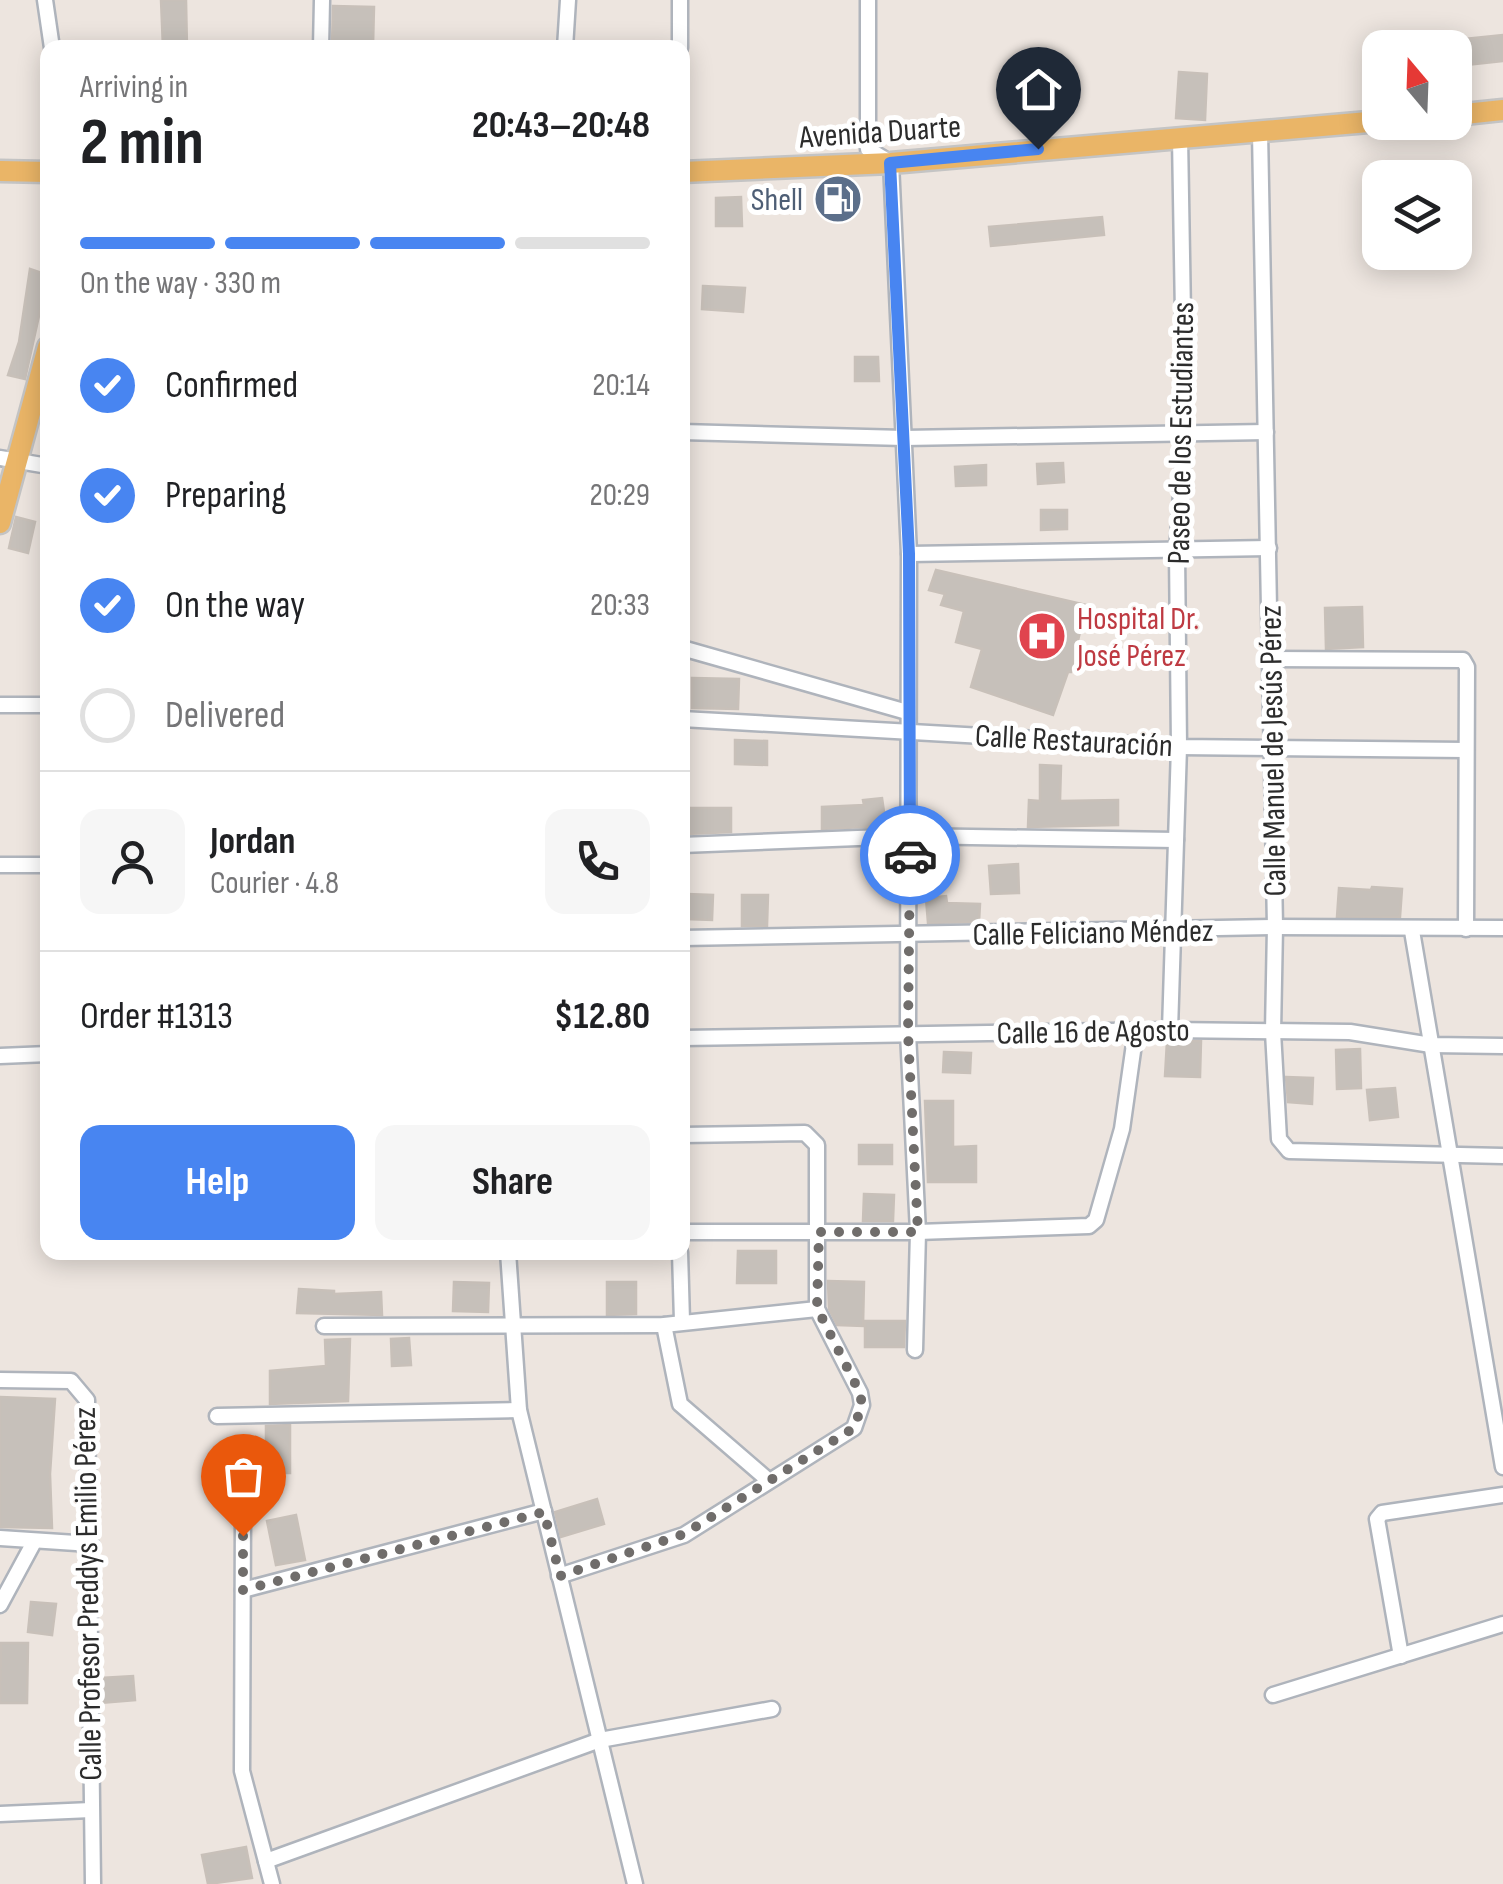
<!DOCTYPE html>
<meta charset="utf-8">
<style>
:root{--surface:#fff;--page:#f6f6f6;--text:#202124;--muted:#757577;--line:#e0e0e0;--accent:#4885f1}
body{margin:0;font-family:"Sofia Sans Condensed",sans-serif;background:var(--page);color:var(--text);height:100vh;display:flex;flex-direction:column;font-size:38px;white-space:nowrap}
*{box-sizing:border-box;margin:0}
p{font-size:32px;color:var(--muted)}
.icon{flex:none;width:55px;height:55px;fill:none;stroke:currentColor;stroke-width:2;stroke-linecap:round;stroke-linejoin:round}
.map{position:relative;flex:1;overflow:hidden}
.sheet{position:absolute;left:40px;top:40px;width:650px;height:1220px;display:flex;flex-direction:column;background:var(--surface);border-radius:20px;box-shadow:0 5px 25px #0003}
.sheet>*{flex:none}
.needle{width:65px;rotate:341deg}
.controls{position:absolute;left:1362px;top:30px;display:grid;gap:20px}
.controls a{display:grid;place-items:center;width:110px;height:110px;border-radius:20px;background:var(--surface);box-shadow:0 5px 25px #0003;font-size:50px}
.pin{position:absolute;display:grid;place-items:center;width:85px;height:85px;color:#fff;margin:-102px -42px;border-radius:50% 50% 50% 0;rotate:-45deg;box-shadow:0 0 10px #0007}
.pin .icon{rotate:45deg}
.courier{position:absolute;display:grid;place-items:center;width:100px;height:100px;margin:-50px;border:8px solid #4885f1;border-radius:50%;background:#fff;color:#222;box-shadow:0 2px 12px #0007}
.head em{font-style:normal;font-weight:700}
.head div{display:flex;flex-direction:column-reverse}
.head{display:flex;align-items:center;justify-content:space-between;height:170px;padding:0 40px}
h1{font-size:65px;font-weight:700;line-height:75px}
.bar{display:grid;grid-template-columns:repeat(4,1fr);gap:15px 10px;align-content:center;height:120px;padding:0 40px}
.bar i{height:12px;border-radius:8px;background:var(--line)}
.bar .active{background:var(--accent)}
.bar p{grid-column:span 4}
.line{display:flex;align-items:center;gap:25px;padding:0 40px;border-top:2px solid var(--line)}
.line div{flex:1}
.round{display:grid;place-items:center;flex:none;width:105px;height:105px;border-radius:20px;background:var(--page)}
ol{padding:0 40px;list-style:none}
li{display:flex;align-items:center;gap:30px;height:110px}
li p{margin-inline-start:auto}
li .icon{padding:10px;border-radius:50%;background:var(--accent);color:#fff;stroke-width:4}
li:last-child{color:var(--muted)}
li i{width:55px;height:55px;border:5px solid var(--line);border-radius:50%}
.button{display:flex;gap:20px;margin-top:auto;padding:20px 40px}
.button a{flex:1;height:115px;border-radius:20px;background:var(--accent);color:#fff;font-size:40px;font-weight:700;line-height:115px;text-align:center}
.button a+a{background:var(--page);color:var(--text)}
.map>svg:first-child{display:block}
</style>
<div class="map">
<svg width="1503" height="1884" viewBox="0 0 1503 1884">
<rect width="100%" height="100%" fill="#ede5df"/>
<g fill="#c6c0ba" stroke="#c8c0b9" stroke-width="2.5">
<path d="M161,0H186L187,48H163Z"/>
<path d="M333,6L374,7L373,46H332Z"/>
<path d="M1503,35V61L1465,65L1463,39Z"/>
<path d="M1179,72L1207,74L1205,120L1176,118Z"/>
<path d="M846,187L847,211L822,212L821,188Z"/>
<path d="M741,197L742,226H716V198Z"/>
<path d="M1102,217L1104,235L991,246L989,227Z"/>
<path d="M30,269L48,275L25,379L8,375L19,342Z"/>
<path d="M703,286L745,288L743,312L702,309Z"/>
<path d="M855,357H878L879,381H855Z"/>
<path d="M1063,463L1064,482L1038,484L1037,464Z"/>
<path d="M986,465V485L956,486L955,467Z"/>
<path d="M1041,510H1067V529L1041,530Z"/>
<path d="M16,517L35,522L28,553L9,548Z"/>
<path d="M936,570L1086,605L1071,672H1068L1053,715L971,687L982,649L956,642L964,611L941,605L945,594L929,590Z"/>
<path d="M1362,607L1363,647L1326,649L1325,608Z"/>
<path d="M692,678L739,679L738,709L692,708Z"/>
<path d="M735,740L767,741V765L735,764Z"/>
<path d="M1040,765L1061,766L1060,801L1118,800V825L1028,827L1029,800L1040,801Z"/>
<path d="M882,798L886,826L822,829V807L864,805L863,800Z"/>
<path d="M687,808H731V832L687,834Z"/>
<path d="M1018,864L1019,893L991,894L989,866Z"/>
<path d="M1372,887L1402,889L1400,917H1337L1339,888L1371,890Z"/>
<path d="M687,894L713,895L712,920L686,919Z"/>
<path d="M742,895H768L767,926H742Z"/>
<path d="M946,896L947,903L980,904L979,922L928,923L926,898Z"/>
<path d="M1167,1041H1201L1200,1077L1165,1076Z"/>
<path d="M1360,1049L1361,1088L1337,1089L1336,1050Z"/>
<path d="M944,1052L971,1053L970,1073L943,1072Z"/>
<path d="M1286,1077L1313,1078L1312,1104L1288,1102Z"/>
<path d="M1395,1088L1398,1117L1370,1120L1367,1090Z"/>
<path d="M925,1101H953V1147L976,1146V1182H928Z"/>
<rect x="859" y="1145" width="33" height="19"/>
<path d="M864,1194L894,1195L893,1221H863Z"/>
<path d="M738,1251H776V1283H737Z"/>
<path d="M828,1281L864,1282L863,1326L837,1325L829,1309Z"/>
<path d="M454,1282L489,1283L488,1312L453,1311Z"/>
<path d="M607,1282H636V1314L607,1315Z"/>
<path d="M299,1289L334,1291V1294L381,1292L382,1315L297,1313Z"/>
<path d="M865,1321H905L904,1347H865Z"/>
<path d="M409,1338L411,1365L392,1366L391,1339Z"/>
<path d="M350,1339L348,1401L270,1404V1371L326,1366L325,1340Z"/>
<path d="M0,1397L55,1399L50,1474L52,1528L0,1527Z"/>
<path d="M290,1425V1473H266V1426Z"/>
<path d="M597,1499L604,1524L561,1537L555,1512Z"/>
<path d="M296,1515L305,1560L276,1565L267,1521Z"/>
<path d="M31,1602L56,1604L52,1635L28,1632Z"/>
<path d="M1,1643H28L27,1703H0Z"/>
<path d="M133,1676L135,1700L101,1703V1678Z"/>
<path d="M246,1847L252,1878L208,1884L202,1855Z"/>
</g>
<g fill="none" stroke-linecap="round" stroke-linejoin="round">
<g stroke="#afb4bc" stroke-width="19">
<g id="minor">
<path d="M45,0L52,48"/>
<path d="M868,0V149L891,163L909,554L908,1033L918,1232L915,1350"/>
<path d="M321,48L322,0"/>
<path d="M565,48L568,0"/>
<path d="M680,48V0"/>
<path d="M1260,132L1275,927L1273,1032L1279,1139L1289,1151L1503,1156"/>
<path d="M682,432L904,438L1266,432"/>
<path d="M0,458L48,466"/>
<path d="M909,554L1269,548"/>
<path d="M682,648L907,712"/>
<path d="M1271,659L1463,660L1467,667L1466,929"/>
<path d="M0,705H48"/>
<path d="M682,719L1179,747L1466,750"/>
<path d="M682,845L909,836L1176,840"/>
<path d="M0,865H48"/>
<path d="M1412,931L1503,1467"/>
<path d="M682,938L1275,927L1503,928"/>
<path d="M1170,1030L1179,747L1177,552L1185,434L1180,137"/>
<path d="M682,1038L1170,1030L1350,1032L1431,1045L1503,1046"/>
<path d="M0,1056L48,1054"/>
<path d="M682,1232H918L1089,1226L1096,1220L1122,1129L1136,1030"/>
<path d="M508,1252L519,1410L635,1884"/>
<path d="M680,1252L682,1321"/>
<path d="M664,1325L680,1404L768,1480"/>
<path d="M324,1326L664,1325L817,1309"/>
<path d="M0,1380L71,1381L87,1400L93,1884"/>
<path d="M217,1416L519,1410"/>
<path d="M243,1509L242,1771L272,1884"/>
<path d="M0,1538L91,1544"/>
<path d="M559,1576L684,1535L854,1428L862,1405L860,1393L817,1309V1145L805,1133L682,1135"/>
<path d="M243,1590L544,1511"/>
<path d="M0,1605L34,1542"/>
<path d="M1401,1656L1377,1519L1382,1513L1503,1495"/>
<path d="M1273,1695L1503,1624"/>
<path d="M0,1814L91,1810"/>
<path d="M266,1861L600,1740L772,1709"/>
</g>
</g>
<g stroke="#c4c4c4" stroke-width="25">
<g id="primary">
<path d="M1455,115L1503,110"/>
<path d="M0,171L48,172"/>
<path d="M682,172L891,163L1380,121"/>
<path d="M0,523L48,347"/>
</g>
</g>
<use href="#minor" stroke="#fff" stroke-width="14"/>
<use href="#primary" stroke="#eab567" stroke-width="20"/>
</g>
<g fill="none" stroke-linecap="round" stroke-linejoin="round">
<path stroke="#706d6b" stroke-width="10" stroke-dasharray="0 18" d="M243,1536V1590L544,1512L560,1576L684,1534L854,1428L862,1405L860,1393L817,1308L819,1232H918L908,1033L910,855"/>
<path stroke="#4885f1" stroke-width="12" d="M910,855L909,554L890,163L1038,149"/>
</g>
<defs>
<g id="fuel-disc" transform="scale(2.5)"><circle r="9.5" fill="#5c6f8a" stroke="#fff"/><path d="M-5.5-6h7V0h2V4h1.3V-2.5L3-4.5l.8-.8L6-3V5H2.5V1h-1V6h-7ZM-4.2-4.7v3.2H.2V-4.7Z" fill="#fff"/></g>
<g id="hospital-disc" transform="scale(2.5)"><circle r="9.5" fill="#e0444e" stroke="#fff"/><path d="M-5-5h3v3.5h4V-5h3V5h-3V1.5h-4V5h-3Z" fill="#fff"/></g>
</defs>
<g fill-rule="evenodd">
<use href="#fuel-disc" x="838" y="199"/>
<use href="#hospital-disc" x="1042" y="636"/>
</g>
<g text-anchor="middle" stroke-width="10" stroke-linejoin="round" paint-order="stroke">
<g font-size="32" fill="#2c2c2c" stroke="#fff">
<text transform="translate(880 131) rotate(-4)" y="11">Avenida Duarte</text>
<text transform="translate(1180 433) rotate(-89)" y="11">Paseo de los Estudiantes</text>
<text transform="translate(1074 740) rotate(3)" y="11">Calle Restauración</text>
<text transform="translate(1272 751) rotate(-91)" y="11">Calle Manuel de Jesús Pérez</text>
<text transform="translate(1093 932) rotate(-1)" y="11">Calle Feliciano Méndez</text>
<text transform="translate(1093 1031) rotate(-1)" y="11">Calle 16 de Agosto</text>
<text transform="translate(87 1594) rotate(-91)" y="11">Calle Profesor Preddys Emilio Pérez</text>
</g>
<g font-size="32" fill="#4e5e75" stroke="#fff" text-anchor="end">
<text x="803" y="210">Shell</text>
</g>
<g font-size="32" fill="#be3a42" stroke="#fff" text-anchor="start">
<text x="1077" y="629">Hospital Dr.<tspan x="1077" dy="37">José Pérez</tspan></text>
</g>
</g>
</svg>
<div class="controls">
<a><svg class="needle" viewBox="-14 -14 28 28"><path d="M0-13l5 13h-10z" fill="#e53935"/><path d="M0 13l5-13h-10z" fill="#757577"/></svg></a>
<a><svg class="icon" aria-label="layers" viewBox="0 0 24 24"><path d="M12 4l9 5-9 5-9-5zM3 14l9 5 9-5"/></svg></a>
</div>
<div class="pin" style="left:243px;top:1536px;background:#ea580c"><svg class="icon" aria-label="bag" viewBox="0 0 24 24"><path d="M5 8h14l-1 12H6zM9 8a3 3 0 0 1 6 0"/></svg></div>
<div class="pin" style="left:1038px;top:149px;background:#1f2937"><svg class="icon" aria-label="home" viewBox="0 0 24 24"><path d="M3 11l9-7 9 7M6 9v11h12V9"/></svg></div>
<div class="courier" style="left:910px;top:855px"><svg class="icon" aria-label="car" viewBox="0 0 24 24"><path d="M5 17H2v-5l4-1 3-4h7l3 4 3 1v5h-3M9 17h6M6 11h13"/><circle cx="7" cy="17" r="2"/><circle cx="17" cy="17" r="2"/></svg></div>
<section class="sheet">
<div class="head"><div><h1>2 min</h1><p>Arriving in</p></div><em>20:43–20:48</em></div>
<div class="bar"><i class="active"></i><i class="active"></i><i class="active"></i><i></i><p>On the way · 330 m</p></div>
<ol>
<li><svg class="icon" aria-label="check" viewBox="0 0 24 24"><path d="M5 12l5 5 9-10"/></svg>Confirmed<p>20:14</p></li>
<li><svg class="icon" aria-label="check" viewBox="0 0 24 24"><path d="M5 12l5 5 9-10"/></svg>Preparing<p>20:29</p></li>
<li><svg class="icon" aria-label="check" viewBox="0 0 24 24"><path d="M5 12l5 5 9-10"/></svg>On the way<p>20:33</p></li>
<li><i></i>Delivered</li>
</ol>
<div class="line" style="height:180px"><a class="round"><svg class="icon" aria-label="person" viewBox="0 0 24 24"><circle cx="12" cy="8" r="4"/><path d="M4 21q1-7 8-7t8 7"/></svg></a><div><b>Jordan</b><p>Courier · 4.8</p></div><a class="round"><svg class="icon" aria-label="phone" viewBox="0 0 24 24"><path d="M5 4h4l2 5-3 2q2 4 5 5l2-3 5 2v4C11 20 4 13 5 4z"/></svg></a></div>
<div class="line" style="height:130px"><div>Order #1313</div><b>$12.80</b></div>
<div class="button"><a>Help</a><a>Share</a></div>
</section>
</div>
